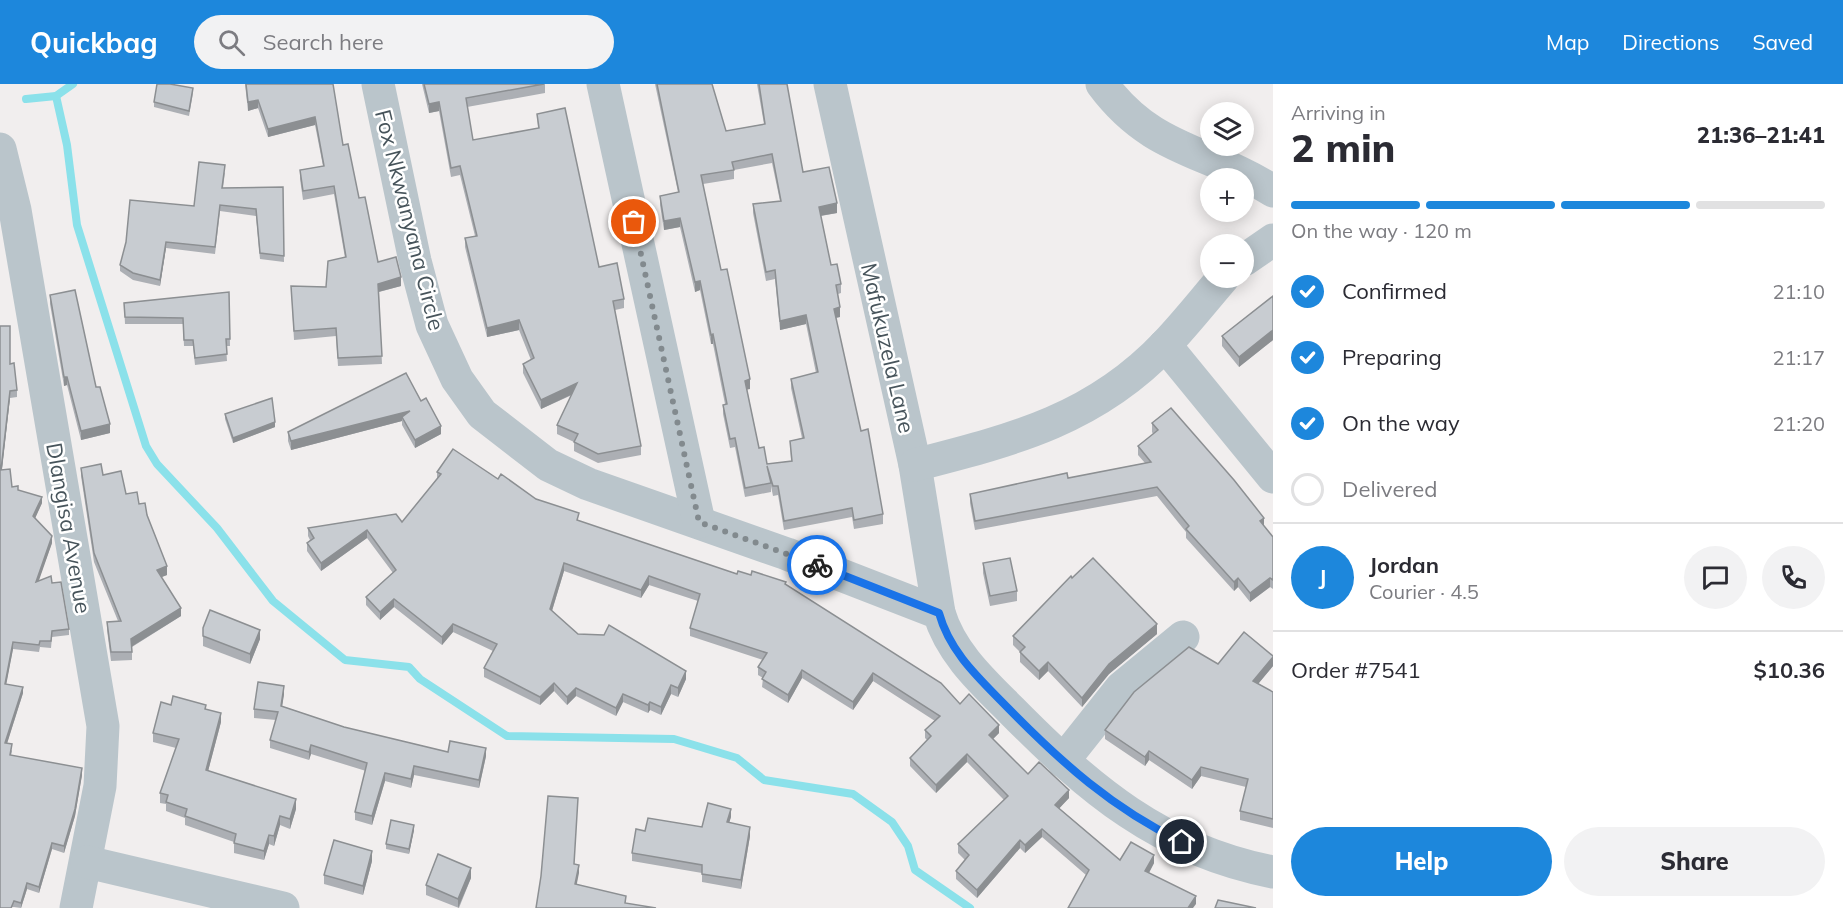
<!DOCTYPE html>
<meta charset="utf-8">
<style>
:root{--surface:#fff;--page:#f2f2f3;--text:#2b2b33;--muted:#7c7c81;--line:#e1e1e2;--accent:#1d87dc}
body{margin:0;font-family:Mulish,sans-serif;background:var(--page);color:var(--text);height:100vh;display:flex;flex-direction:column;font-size:22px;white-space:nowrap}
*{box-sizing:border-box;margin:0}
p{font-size:20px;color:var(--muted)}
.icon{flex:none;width:33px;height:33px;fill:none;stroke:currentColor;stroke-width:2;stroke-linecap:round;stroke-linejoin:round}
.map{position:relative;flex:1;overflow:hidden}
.panel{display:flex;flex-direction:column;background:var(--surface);width:570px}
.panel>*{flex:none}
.tools{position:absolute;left:1200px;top:18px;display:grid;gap:12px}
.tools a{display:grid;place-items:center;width:54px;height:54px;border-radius:50%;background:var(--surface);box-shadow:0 3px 15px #0003;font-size:30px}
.pin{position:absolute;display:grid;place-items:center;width:51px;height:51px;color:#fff;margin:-26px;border:3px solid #fff;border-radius:50%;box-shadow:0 2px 6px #0007}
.courier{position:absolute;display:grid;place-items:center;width:60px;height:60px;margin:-30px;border:4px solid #1a73e8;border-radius:50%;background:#fff;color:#222;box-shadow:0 2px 8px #0007}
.headline em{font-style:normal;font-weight:800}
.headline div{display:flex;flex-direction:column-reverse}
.headline{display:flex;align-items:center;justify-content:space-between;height:102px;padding:0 18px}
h1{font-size:39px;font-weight:800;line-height:45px}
.bar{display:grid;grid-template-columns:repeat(4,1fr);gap:9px 6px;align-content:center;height:72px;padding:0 18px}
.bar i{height:8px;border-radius:4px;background:var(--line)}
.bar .selected{background:var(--accent)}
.bar p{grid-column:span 4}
.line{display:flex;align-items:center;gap:15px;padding:0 18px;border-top:2px solid var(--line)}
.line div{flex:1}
.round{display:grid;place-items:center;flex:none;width:63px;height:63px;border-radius:32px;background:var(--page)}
ol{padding:0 18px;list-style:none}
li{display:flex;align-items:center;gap:18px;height:66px}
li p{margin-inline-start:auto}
li .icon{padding:6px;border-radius:50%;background:var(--accent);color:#fff;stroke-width:4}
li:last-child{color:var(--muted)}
li i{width:33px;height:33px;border:3px solid var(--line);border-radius:50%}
.cta{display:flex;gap:12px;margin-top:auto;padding:12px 18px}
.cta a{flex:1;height:69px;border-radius:36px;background:var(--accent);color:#fff;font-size:24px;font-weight:800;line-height:69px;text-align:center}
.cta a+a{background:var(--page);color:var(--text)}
header{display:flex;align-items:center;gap:36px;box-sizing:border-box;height:84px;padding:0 30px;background:var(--accent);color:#fff}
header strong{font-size:28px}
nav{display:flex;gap:33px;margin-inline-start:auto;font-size:21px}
.search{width:420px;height:54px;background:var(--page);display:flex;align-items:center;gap:15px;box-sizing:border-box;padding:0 21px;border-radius:33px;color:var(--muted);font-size:22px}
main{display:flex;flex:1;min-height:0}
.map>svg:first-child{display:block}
</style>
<header>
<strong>Quickbag</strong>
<div class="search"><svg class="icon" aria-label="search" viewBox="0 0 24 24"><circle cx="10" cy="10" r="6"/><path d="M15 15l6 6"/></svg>Search here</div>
<nav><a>Map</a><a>Directions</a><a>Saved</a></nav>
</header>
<main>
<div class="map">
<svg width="1273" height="824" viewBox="0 0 1273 824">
<rect width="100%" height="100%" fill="#f1eeee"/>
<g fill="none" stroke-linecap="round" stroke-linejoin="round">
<g stroke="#8be1ea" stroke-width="8">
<path d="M56,12L67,61L77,141L146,362L157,380L217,444L273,517L345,576L409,583L420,595L507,652L674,655L737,674L764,696L853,710L892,738L908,762L915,786L970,824"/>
<path d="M26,15L56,12L73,0"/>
</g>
<g stroke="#bac5cb" stroke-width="33">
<path d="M378,0L415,177L432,241L457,295L482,330L548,381L588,400L787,470L939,529C951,569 982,597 1011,626C1089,705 1160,766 1273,788"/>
<path d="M603,0L699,438"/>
<path d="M830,0L915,381L939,529"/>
<path d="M1102,0C1153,69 1208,65 1273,107"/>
<path d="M0,65L15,126L103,642L100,702L76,824"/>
<path d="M1244,176L1273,156"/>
<path d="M1165,261L1273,393"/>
<path d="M915,381C1012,356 1094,336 1166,260C1186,239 1204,216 1223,194"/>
<path d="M1063,677L1121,604L1183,553"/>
<path d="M87,778L283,824"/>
</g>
</g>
<g fill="#acafb4" fill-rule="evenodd">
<path d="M245,0H333L343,61L378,178L401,202L379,208L382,280L338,282L336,252L294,256L291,202L326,203L345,174L334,110L303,116L300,95V86L323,82L315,41L268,53L258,24L248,27Z"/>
<path d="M422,0H545V9L467,23L473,56L538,44L537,30L599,183L624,215V224L615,226L641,362V371L598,379L574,367V358L557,350V341L572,311L541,325L523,289V280L531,276L519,246L487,253L465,163V154L475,152L460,91L451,93L439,27L429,29Z"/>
<path d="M655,0H712L726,47L764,40L757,0H787L803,88L837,129L821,132L831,181L841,200V209L838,210L840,233L836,234L861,347L883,430V440L854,445L852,433L784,446L778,411L773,412L771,402V408L745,413L735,363L730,364L723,330V321L725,320L713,260H711L700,206L695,208L680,143L664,146L660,121V112L678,108ZM772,79L780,117L753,120V129L766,197L775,195L780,246L806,240L816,289L791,295V304L802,354L790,357L791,377L767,380L759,364L747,305H750L721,186L703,100L734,95V86Z"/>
<path d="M193,9L189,32L154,23V18Z"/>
<path d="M225,88L223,104L283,103L284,178L260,175L256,132L220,127L215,170L166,164L160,202L133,196L120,187V181L194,122Z"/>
<path d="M229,208L230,262H226L227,277L195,281L193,262H184L183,240H125L124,219Z"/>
<path d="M50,211L96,303L110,349L81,356L67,301L64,302L50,220Z"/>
<path d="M1273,212V256L1239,283L1222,262V252Z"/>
<path d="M0,242L17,306V313L10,314L2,386L12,403L42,419L35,434L52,459L38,497L52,499L69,545V551L52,553L51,564L40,563L39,568L13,565L6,600L23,609L7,659L12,667L11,672L82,691L75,732L64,769L52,765L39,809L27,805L21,824L14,823L0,824Z"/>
<path d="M421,317L441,350L415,364L402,341V337L291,366L288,357V348Z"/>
<path d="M225,330L275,343L233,359L225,335Z"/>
<path d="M1152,339L1264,442L1273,453V505L1270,503L1250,518L1238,503L1234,507L1186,454V448L1157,412L975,446L970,419V410L1068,394L1145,379L1138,371V362L1153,350L1152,348Z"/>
<path d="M81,384L103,391L126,410L139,420L147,431L167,491L161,493L181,532L132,563V576L111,577L107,546V538L118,537L94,478L81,392Z"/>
<path d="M437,388L498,395L579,437L737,490L751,491L786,501L960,620L999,649L993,655L1028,690L1069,714L1059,724L1120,776L1154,779L1149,789L1196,820L1086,791L1042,753L1025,769L1020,764L977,814L956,795V787L965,776L958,769V760L1004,716L967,678L936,709L910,682V674L927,656L925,654V646L935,637L873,597L853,626L802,594L788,619L762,603L763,594L758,591V583L763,576L690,552V544L698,517L649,501L641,514L564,487L552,527L578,550L686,595L678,613L671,610L661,631L650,626L648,629L623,618L616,632L576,612L567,621L554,607L540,621L484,593V584L493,567L453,548L442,561L394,523L380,536L366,521V513L393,489L367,454L321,487L307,467V459L310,456L308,452V444L402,438L437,395Z"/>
<path d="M983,479L1017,507V517L990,522L983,489Z"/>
<path d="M1072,494L1157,550L1109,590L1082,623L1048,587L1039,596L1020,578V568L1013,561V552Z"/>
<path d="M203,544L260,555L250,580L203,562Z"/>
<path d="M1273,572V582L1258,600L1273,608V744L1240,736V727L1246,703L1201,692L1192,705L1149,676L1145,682L1105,655V646L1218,580Z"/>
<path d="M284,610L282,622L344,643L448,668L486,672L479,704L414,691L411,704L385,697L372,741L355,736V728L366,687L311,670L309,676L270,664V656L276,636L254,634V625Z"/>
<path d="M171,621L206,625L221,638L208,687L296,725L290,745L280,741L274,762L269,760L264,776L234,769V758L185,741V734L166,727V720L160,719V709L176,664L153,658V649Z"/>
<path d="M731,733L729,738L750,752L741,805L702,798V789L632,777V769L645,747L702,743Z"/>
<path d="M414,746L409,770L386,765V760Z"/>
<path d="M372,777L363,811L324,800V791Z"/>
<path d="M471,794L459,824L426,811V801Z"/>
</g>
<g fill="#8c8f92">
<path d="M258,16V24L248,27V18Z"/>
<path d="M439,18V27L429,29V20Z"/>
<path d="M315,33V41L268,53V45Z"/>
<path d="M837,119V129L819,132V123Z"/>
<path d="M680,134V143L664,146V137Z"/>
<path d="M166,158V164L160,202V196Z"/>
<path d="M401,193V202L378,208V200Z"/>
<path d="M700,197V206L695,208V198Z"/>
<path d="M840,223V233L834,234V225Z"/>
<path d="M806,231V240L780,246V237Z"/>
<path d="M519,236V246L487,253V244Z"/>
<path d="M1273,246V256L1239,283V273Z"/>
<path d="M713,250V260H711V251Z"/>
<path d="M64,293H67V301L64,302Z"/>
<path d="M750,295V305L745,306V297Z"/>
<path d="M577,299V308L541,325V316Z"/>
<path d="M10,307V314L1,393V386Z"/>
<path d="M410,327L402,333V337L291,366V357Z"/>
<path d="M275,338V343L233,359V354Z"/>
<path d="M110,340V349L81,356V347Z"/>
<path d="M441,342V350L415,364V356Z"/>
<path d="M42,413V419L33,439V432Z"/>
<path d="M1264,434V443L1260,437Z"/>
<path d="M367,446V454L321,487V479Z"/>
<path d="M52,452V459L36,505V498Z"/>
<path d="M564,479V487L550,533V525Z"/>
<path d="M167,482V491L157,495V486Z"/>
<path d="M649,492V501L641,514V506Z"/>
<path d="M1238,494V503L1234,507V498Z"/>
<path d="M1270,494V503L1250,518V509Z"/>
<path d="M394,515V523L380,536V528Z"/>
<path d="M181,524V532L131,563V555Z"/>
<path d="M453,540V548L442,561V553Z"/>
<path d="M1157,540V550L1109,590L1082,623V614L1109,580Z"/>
<path d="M260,546V555L250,580V570Z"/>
<path d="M13,558V565L5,607V600Z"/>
<path d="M1273,573V582L1253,606V597Z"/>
<path d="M1048,578V587L1039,596V587Z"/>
<path d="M802,586V594L788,619V611Z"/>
<path d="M686,587V595L678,613V604Z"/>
<path d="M873,589V597L853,626V618Z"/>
<path d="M554,599V607L540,621V613Z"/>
<path d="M671,601V610L661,631V623Z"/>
<path d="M284,602V610L281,630V622Z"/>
<path d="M23,603V609L5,666V659Z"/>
<path d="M576,604V612L567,621V613Z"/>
<path d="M623,610V618L616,632V624Z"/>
<path d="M650,618V626L648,629V621Z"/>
<path d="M221,629V638L206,695V686Z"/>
<path d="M999,641V649L989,659V651Z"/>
<path d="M311,661V670L309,676V668Z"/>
<path d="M486,664V672L479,704V696Z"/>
<path d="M1149,667V676L1145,682V673Z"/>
<path d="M967,670V678L936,709V701Z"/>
<path d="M414,682V691L411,704V695Z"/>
<path d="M1201,683V692L1192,705V696Z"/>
<path d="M82,684V691L75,732L64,769V762Z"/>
<path d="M385,689V697L372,741V732Z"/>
<path d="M1069,706V714L1055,729V721Z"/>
<path d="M296,715V725L290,745V735Z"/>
<path d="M731,725V733L727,746V738Z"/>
<path d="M280,732V741L274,762V752Z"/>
<path d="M414,741V746L409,770V765Z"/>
<path d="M750,743V752L741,805V796Z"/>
<path d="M1042,745V753L1025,769V761Z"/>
<path d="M269,751V760L264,776V767Z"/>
<path d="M1020,756V764L977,814V806Z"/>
<path d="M52,759V765L39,809V803Z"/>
<path d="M372,767V777L363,811V802Z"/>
<path d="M1154,771V779L1145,796V787Z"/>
<path d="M579,781V789L575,809V800Z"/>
<path d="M471,784V794L458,824V815Z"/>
<path d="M27,799V805L21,824V819Z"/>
<path d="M1196,812V820L1193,824H1188Z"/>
</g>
<g fill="#c8ccd1" stroke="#8c8f92" stroke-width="1.5" fill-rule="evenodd">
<path d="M157,0H170L193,4L189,27L154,18Z"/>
<path d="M246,0H333L343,61L348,60L359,114L365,113L378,178L396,173L401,193L378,200L382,272L338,274L336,244L294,247L291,202L326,203L328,177L346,173L334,102L303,107L300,86L324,82L315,33L268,45L258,16L248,18Z"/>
<path d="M424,0H544L466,14L473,56L539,44L537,30L565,24L599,183L617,179L624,215L613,217L641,362L598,370L574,358L578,350L557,341L577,299L541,316L523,280L534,274L519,236L487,244L465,154L477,152L460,82L451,84L439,18L429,20Z"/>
<path d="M657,0H712L726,47L765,40L759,0H787L803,88L829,83L837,119L819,123L831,181L837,180L841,200L836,201L840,223L834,225L861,347L868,345L883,430L854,436L852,424L784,437L778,402H773L767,382L771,399L745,404L735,354L730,355L723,321L727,320L713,250L711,251L700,197L695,198L680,134L664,137L660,112L679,108ZM772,70L781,117L753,120L766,188L775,186L780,237L806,231L818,288L791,295L804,354L790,357L792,377L767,380L764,363L759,364L745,297L750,295L727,185L721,186L701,91L734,86L732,78Z"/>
<path d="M199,78L225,81L222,104L283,103L284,172L260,169L256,125L220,121L215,163L166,158L160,196L133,189L120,181L126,158L130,116L194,122Z"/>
<path d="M75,206L96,303H100L110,340L81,347L67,293H64L50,211Z"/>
<path d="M229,208L230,255H226L227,270L195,274L193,256H184L183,234L125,233L124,219Z"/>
<path d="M1273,212V246L1239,273L1222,252Z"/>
<path d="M0,242H10V280L14,279L17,306L10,307L1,386L10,385L12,403L18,402V406L42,413L33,432L52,452L36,498L51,492L52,499L61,498L69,545L52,547L51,557H40L39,561L13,558L5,600L23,603L5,659L12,660L10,671L82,684L75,725L64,762L52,759L39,803L27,799L21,819L14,817L11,824H0Z"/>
<path d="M406,289L421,317L426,314L441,342L415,356L402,333L410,327L291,357L288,348Z"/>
<path d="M272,314L275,338L233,354L225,330Z"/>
<path d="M1171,324L1234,396L1264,434L1260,437L1273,453V496L1270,494L1250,509L1238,494L1234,498L1186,445L1189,442L1157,403L975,437L970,410L1067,389L1068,394L1151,378L1138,362L1158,346L1152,339Z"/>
<path d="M453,365L498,395L501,390L536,415L579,429L577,436L737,490L738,487L751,491L752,487L786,498L785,500L941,599L960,620L969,610L999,641L989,651L1028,690L1039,678L1069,706L1055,721L1120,776L1131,758L1154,771L1145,787L1196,812L1188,824H1068L1089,786L1042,745L1025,761L1020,756L977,806L956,787L969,771L958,760L1008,712L967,670L936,701L910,674L931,652L925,646L940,632L873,589L853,618L802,586L788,611L762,595L766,588L758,583L767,569L690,544L700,510L649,492L641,506L564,479L550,525L578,550L604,551L609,541L686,587L678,604L671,601L661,623L650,618L648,621L623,610L616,624L576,604L567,613L554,599L540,613L484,584L497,560L453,540L442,553L394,515L380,528L366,513L396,486L367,446L321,479L307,459L314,454L308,444L396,430L402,438L441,390L437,388Z"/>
<path d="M101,380L103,391L121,387L126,410L137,408L139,420L145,419L147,431L167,482L157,486L181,524L131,555L132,568H111L107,538L121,537L94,469L81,384Z"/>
<path d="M1010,474L1017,507L990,512L983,479Z"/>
<path d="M1093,474L1157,540L1109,580L1082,614L1048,578L1039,587L1020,568L1025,563L1013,552L1071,492L1072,494Z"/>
<path d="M210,526L260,546L250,570L203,552V544Z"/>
<path d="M1244,548L1273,572V573L1253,597L1273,608V735L1240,727L1248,695L1201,683L1192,696L1149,667L1145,673L1105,646L1134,608L1189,563L1218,580Z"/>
<path d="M258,598L284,602L281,622L344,643L448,668L450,657L486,664L479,696L414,682L411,695L385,689L372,732L355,728L367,679L311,661L309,668L270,656L278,628L254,625Z"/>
<path d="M173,612L206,621L205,625L221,629L206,686L296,715L290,735L280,732L274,752L269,751L264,767L234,759L236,750L185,732L187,725L166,718L168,711L160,709L179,655L153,649L161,618L171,621Z"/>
<path d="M548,712L578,714L574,780L579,781L575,800L626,812L625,819L656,824H536L541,792Z"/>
<path d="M708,719L731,725L727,738L750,743L741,796L702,790V781L632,769L636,745L645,747L648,734L702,743Z"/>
<path d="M391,736L414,741L409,765L386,760Z"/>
<path d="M334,756L372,767L363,802L324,791Z"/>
<path d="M438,770L471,784L458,815L426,801Z"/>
<path d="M1218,816L1256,824H1215Z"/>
</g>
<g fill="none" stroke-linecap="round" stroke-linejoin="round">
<path stroke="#828a8e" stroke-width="6" stroke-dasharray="0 10.8" d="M634,138L699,438L817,481"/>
<path stroke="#1a73e8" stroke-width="8" d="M817,481L939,529C950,569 980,595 1008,624C1062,679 1112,724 1182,758"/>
</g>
<g text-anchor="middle" stroke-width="5" stroke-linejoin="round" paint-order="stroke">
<g font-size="22" fill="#47545b" stroke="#fff">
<text transform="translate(410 136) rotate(76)" y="8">Fox Nkwanyana Circle</text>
<text transform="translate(888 264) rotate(77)" y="8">Mafukuzela Lane</text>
<text transform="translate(69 444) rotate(80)" y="8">Dlangisa Avenue</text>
</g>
</g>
</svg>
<div class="tools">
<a><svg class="icon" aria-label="layers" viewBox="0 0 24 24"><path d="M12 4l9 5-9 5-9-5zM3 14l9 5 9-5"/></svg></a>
<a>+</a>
<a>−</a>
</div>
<div class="pin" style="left:634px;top:138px;background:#ea580c"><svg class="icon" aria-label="bag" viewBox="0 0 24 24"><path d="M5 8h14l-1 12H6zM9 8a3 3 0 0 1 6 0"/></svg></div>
<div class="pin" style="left:1182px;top:758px;background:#1f2937"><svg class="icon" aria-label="home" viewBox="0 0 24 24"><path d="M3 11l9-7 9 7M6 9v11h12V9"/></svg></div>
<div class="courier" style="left:817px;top:481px"><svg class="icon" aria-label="bike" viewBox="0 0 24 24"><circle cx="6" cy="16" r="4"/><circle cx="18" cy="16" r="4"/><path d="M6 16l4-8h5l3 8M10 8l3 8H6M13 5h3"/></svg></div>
</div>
<section class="panel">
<div class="headline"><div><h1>2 min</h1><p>Arriving in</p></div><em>21:36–21:41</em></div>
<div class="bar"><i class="selected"></i><i class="selected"></i><i class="selected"></i><i></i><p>On the way · 120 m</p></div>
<ol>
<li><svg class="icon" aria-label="check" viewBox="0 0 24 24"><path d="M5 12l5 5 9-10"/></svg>Confirmed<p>21:10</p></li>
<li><svg class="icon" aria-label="check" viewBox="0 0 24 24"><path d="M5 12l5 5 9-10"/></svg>Preparing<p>21:17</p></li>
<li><svg class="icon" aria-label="check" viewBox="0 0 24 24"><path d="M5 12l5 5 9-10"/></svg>On the way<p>21:20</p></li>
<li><i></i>Delivered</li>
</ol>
<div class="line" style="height:108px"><b class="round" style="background:var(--accent);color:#fff">J</b><div><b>Jordan</b><p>Courier · 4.5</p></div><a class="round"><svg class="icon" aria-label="chat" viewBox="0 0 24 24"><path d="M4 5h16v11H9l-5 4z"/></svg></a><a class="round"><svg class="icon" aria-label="phone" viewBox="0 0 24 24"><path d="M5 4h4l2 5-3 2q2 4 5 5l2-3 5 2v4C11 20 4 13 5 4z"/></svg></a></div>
<div class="line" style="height:78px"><div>Order #7541</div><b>$10.36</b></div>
<div class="cta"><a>Help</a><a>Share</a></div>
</section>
</main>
